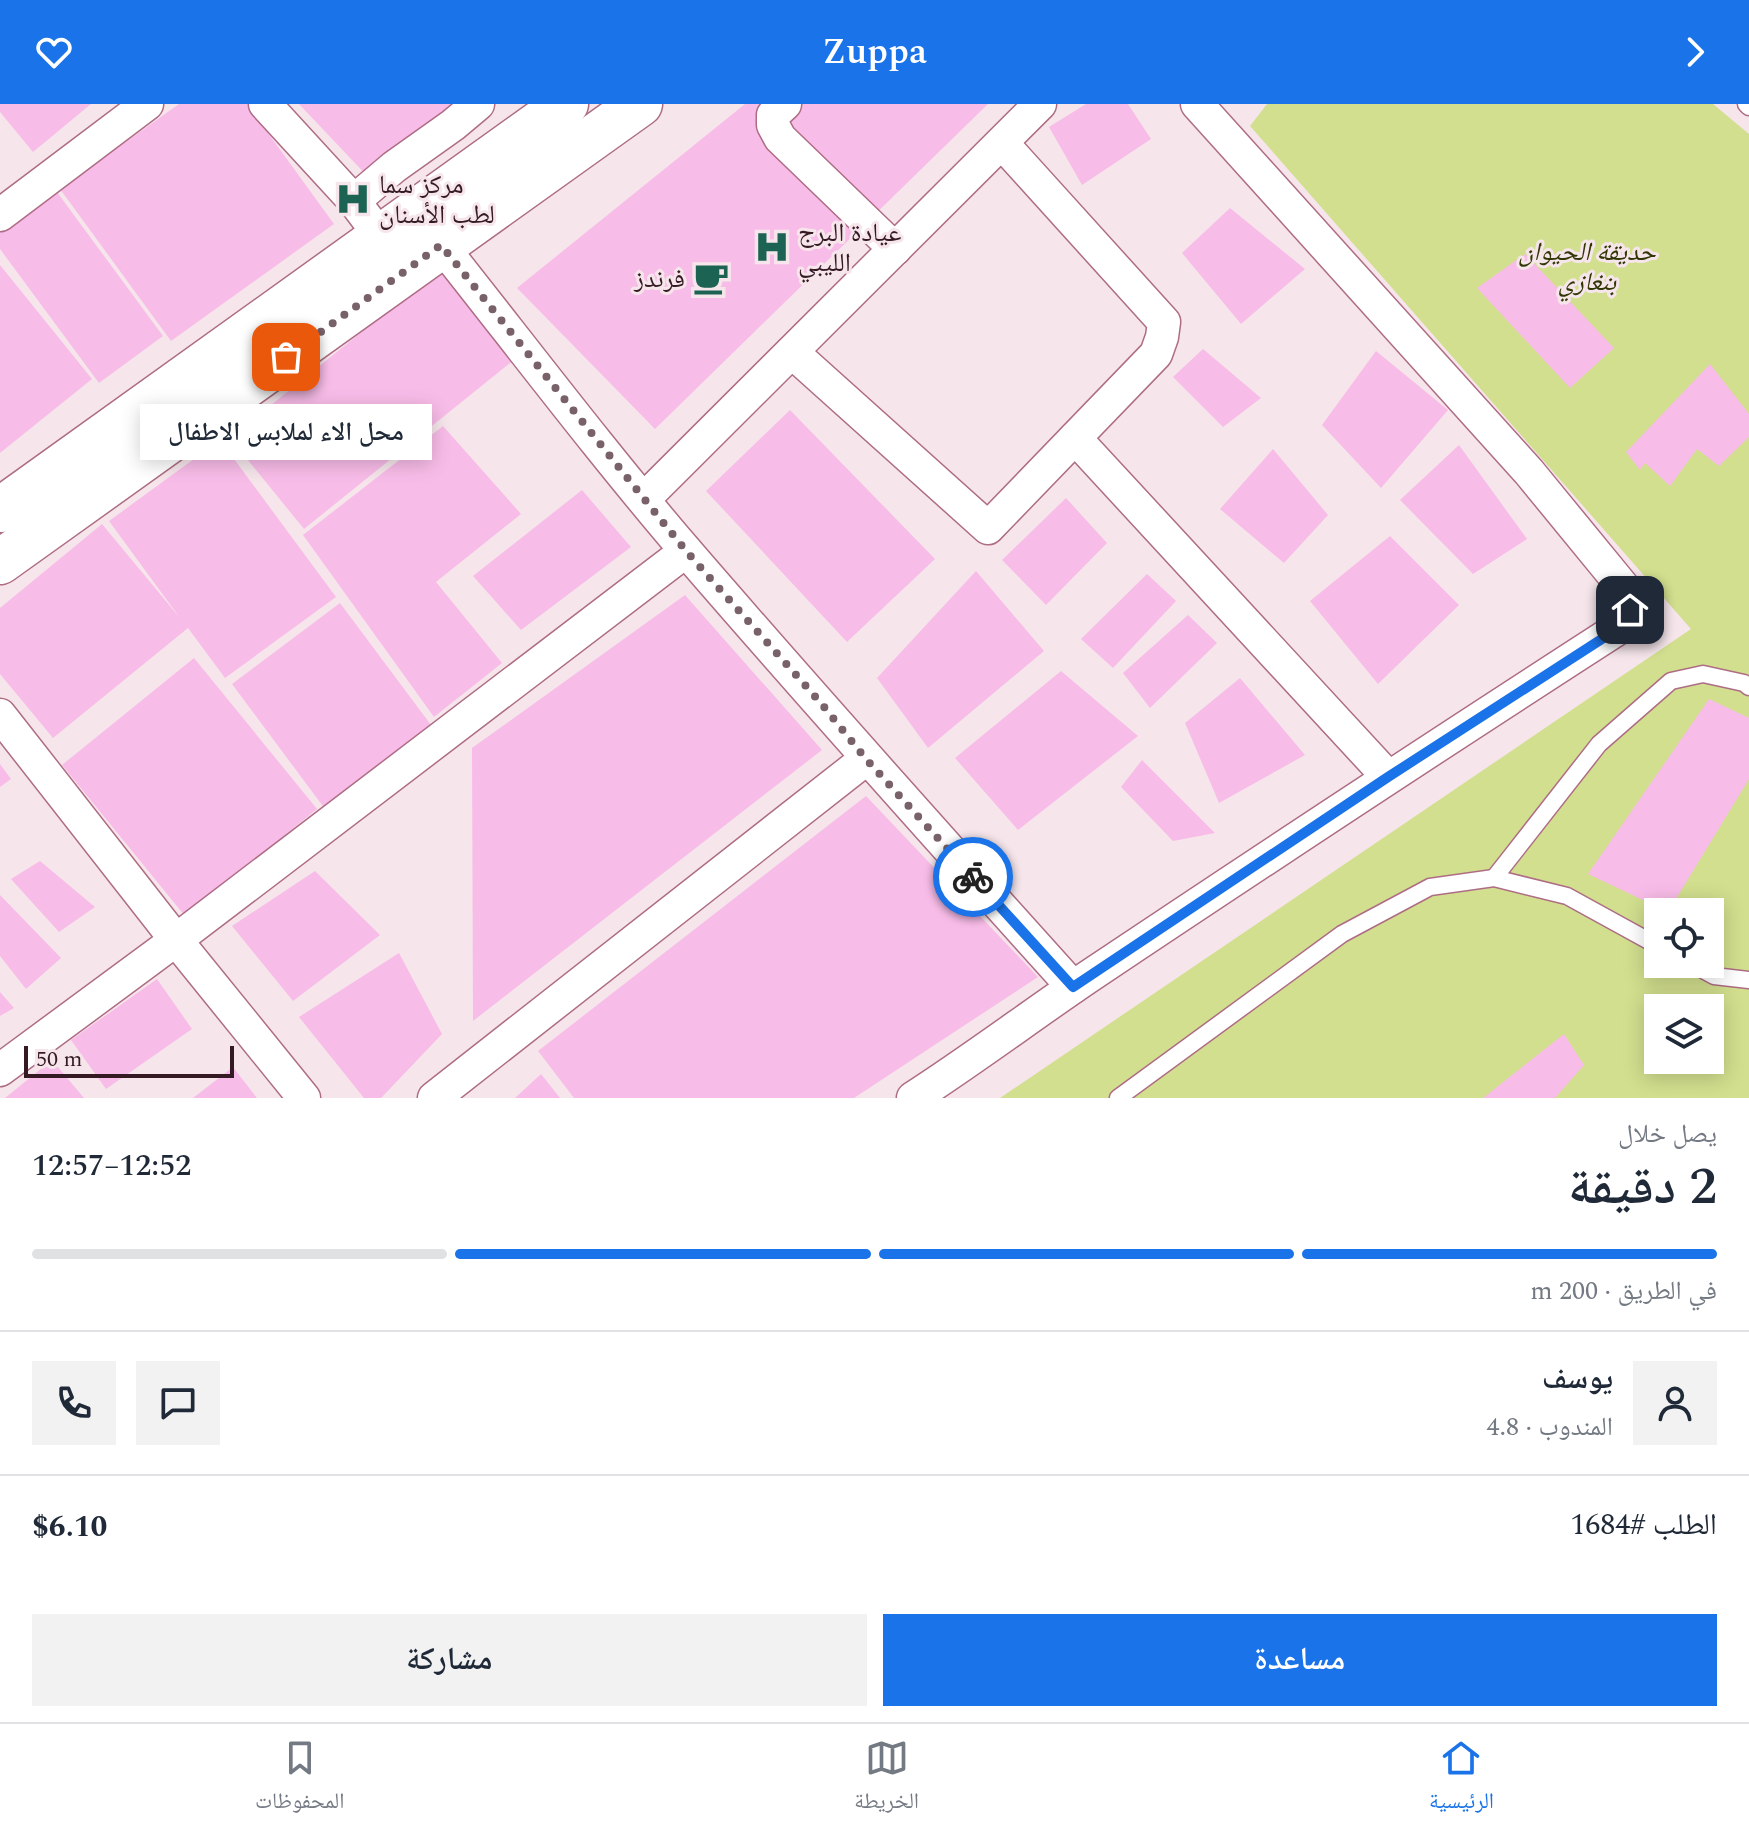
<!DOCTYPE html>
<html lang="ar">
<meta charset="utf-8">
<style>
:root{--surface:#fff;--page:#f2f2f3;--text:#1f2937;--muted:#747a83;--line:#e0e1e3;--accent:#1a73e8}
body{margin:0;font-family:Spectral,"Noto Naskh Arabic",serif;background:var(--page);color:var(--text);direction:rtl;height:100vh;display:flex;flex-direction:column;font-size:30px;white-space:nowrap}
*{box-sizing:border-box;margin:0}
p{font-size:26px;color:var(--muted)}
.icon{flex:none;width:44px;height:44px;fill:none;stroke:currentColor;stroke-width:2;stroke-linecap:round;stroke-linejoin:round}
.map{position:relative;height:994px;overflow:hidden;direction:ltr}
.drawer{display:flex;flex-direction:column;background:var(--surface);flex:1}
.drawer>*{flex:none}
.tools{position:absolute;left:1644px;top:794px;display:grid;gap:16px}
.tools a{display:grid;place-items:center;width:80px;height:80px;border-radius:0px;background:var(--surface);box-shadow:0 4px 20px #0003;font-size:40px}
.scale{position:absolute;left:24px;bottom:20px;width:210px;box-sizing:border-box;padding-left:8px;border:4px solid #351a24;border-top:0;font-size:22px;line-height:28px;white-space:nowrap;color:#351a24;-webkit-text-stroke:6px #f6e6eb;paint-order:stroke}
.pin{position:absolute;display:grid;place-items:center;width:68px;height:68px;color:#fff;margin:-34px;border-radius:16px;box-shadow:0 4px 12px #0006}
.courier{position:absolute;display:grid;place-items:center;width:80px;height:80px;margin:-40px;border:6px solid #1a73e8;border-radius:50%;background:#fff;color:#222;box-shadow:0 2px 10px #0007}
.bubble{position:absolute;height:56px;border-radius:0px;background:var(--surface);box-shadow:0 4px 20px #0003;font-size:26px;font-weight:600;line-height:56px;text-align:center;direction:rtl}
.headline em{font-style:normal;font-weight:600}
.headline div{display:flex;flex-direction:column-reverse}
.headline{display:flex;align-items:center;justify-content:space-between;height:136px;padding:0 32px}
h1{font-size:52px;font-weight:600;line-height:60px}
.bar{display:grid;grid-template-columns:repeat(4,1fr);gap:12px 8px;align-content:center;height:96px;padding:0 32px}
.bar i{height:10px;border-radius:6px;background:var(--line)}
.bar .current{background:var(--accent)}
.bar p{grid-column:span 4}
.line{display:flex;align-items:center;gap:20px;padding:0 32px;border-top:2px solid var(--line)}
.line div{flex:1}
.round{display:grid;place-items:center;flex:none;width:84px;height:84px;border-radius:0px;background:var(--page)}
.cta{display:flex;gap:16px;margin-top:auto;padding:16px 32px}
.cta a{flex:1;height:92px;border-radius:0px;background:var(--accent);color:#fff;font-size:32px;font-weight:600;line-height:92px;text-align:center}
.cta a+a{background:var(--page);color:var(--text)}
header{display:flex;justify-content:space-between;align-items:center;height:104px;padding:0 32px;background:var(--accent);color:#fff;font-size:36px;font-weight:600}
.tabs{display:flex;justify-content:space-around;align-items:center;height:112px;border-top:2px solid var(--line);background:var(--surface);font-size:22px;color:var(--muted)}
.tabs a{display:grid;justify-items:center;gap:4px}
.tabs .current{color:var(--accent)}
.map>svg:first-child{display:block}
</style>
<header><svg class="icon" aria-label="forward" viewBox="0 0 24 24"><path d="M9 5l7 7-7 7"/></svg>Zuppa<svg class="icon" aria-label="heart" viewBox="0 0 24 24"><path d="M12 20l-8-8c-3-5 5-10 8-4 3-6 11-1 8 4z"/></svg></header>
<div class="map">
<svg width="1749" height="994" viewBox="0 0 1749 994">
<rect width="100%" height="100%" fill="#f6e6eb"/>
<path fill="#d2df8e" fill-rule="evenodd" d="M1267,0H1713L1749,30V994H1000L1691,525L1250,22ZM1658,808H1710V860H1658ZM1658,904H1710V956H1658Z"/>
<g fill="#f8bce8">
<path d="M0,0H91L33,48L0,8Z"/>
<path d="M179,0H247L334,120L171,237L60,85Z"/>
<path d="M299,0H451L371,76Z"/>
<path d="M745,0H988L655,325L517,184Z"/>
<path d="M1086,0H1128L1151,35L1082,81L1049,23Z"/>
<path d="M54,84L163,232L99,279L0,145V123Z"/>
<path d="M1230,104L1305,165L1241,220L1182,149Z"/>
<path d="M1525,150L1614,244L1570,284L1477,184Z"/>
<path d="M0,161L92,275L0,349Z"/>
<path d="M441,164L515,255L304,425L230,334Z"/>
<path d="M1203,245L1261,294L1223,323L1173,273Z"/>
<path d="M1376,247L1448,306L1381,384L1322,321Z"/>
<path d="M1710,260L1749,310V333L1719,362L1697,345L1670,382L1645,359L1640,366L1626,348Z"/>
<path d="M790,306L935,455L847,538L706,387Z"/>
<path d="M443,322L521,410L436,478L502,559L434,613L303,431Z"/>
<path d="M220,336L336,493L225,574L188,524L53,634L0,570V504L102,420L180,514L109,417Z"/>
<path d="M1459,341L1527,435L1473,470L1400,396Z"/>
<path d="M1273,345L1328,411L1284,459L1220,405Z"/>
<path d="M582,386L631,443L521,526L473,472Z"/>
<path d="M1066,394L1107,439L1046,501L1002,456Z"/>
<path d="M1390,432L1459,501L1378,580L1310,497Z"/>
<path d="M976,467L1044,547L928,644L877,574Z"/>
<path d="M1147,470L1176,497L1113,564L1081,535Z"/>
<path d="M685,491L822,646L473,917L472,644Z"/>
<path d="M340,499L434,625L325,705L232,580Z"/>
<path d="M1188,511L1217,539L1150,604L1123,569Z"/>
<path d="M194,554L317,705L185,812L62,661Z"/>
<path d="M1061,567L1138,632L1018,726L955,654Z"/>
<path d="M1240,574L1305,651L1219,699L1185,619Z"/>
<path d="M1709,595L1749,614V675L1668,808L1588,770Z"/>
<path d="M1142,656L1215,729L1173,737L1121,683Z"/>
<path d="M0,660L11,675L0,683Z"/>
<path d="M866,692L1038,873L854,994H574L538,947Z"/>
<path d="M40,757L95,803L59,828L11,775Z"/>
<path d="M315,767L380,831L293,897L232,822Z"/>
<path d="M0,791L61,854L26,885L0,852Z"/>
<path d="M399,849L442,930L381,994H364L299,913Z"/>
<path d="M157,875L192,925L106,985L71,936Z"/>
<path d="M0,888L14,904L0,912Z"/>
<path d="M1564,930L1584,961L1555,994H1483Z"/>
<path d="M52,956L84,994H5Z"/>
<path d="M233,963L257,994H193Z"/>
<path d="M541,970L560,994H515Z"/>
</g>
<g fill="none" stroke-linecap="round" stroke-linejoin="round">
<g stroke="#ae6d85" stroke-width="19">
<g id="lane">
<path d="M1746,0L1749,3"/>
<path d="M1494,774L1599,640L1671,577L1703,570L1744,579L1749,583"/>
<path d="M1692,860L1714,872L1749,876"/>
<path d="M1118,994L1342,830L1430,783L1494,774L1567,792L1658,842"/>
</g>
</g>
<g stroke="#ae6d85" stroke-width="35">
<g id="street">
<path d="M265,0L354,97L381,133"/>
<path d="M785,0L773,11V21L780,34L895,145"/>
<path d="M354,97L394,63L453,21L478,0"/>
<path d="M0,111L147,0"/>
<path d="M441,141C522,243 602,349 687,448C814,595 943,739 1073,883"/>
<path d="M792,248L988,424L1156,250L1162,233L1164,218L1002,39"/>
<path d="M1075,334L1388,673"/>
<path d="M644,395L1040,0"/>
<path d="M0,611L176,836L304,994"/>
<path d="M0,966L176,836L686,447"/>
<path d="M434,994L866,655"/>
<path d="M913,994C972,956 1029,913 1088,873C1266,754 1445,636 1625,520L1630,506L1629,490L1529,368L1197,0"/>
</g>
</g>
<g stroke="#ae6d85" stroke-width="47">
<g id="primary">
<path d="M0,406L566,0"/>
<path d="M0,458L640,0"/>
</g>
</g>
<use href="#lane" stroke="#fff" stroke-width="16"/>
<use href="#street" stroke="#fff" stroke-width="32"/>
<use href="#primary" stroke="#fff" stroke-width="44"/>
</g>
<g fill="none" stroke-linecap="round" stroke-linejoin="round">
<path stroke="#79616a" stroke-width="8" stroke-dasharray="0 14.4" d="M286,253L441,141L686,447L820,598L866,655L973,773"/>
<path stroke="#1a73e8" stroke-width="10" d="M973,773L1073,883L1388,673L1625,520L1630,506"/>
</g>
<defs>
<g id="hospital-bare" transform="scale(2.76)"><path d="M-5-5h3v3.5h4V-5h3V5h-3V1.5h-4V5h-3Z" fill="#1d6354" stroke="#f6e6eb" stroke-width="2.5" paint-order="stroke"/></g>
<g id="cafe-bare" transform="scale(2.76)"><path d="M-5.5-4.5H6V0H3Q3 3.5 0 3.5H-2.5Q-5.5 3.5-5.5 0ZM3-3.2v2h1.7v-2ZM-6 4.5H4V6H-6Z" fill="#1d6354" stroke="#f6e6eb" stroke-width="2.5" paint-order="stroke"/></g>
</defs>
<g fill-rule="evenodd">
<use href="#hospital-bare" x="353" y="95"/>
<use href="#hospital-bare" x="772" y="143"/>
<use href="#cafe-bare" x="711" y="174"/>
</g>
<g text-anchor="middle" stroke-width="6" stroke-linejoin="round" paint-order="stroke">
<g font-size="26" fill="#351a24" stroke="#f6e6eb" text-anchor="start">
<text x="379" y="89">مركز سما<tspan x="379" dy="30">لطب الأسنان</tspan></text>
<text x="798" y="137">عيادة البرج<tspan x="798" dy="30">الليبي</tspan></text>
<text x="685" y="183" text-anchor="end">فرندز</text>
</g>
<g font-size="26" font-style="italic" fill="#313704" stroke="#f6e6eb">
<text x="1587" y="156">حديقة الحيوان<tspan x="1587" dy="30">بنغازي</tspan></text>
</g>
</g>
</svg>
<div class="tools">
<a><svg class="icon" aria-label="locate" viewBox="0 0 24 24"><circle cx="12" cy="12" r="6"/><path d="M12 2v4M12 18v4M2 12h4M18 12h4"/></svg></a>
<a><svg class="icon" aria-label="layers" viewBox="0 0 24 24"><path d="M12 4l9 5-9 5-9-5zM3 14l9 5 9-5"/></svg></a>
</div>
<div class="scale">50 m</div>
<div class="pin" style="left:286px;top:253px;background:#ea580c"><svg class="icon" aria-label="bag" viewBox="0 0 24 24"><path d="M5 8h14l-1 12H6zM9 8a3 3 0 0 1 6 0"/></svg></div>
<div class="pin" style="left:1630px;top:506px;background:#1f2937"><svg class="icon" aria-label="home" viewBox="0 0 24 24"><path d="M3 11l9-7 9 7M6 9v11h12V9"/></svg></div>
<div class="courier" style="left:973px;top:773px"><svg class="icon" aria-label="bike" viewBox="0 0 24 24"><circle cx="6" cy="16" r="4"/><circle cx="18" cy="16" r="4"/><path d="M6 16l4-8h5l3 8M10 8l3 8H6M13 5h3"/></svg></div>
<div class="bubble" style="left:140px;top:300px;width:292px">محل الاء لملابس الاطفال</div>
</div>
<section class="drawer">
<div class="headline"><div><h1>2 دقيقة</h1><p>يصل خلال</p></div><em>12:52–12:57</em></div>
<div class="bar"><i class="current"></i><i class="current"></i><i class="current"></i><i></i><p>في الطريق · 200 m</p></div>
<div class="line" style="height:144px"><a class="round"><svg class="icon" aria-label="person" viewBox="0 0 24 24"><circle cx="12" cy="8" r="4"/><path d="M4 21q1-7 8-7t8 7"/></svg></a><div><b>يوسف</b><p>المندوب · 4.8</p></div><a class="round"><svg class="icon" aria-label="chat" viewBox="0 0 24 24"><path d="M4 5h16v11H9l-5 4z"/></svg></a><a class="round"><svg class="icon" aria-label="phone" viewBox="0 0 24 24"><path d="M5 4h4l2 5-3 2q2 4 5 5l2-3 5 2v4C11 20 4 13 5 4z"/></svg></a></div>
<div class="line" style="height:104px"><div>الطلب #1684</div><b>$6.10</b></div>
<div class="cta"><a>مساعدة</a><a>مشاركة</a></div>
</section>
<nav class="tabs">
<a class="current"><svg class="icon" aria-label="home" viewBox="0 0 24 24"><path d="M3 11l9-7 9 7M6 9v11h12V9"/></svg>الرئيسية</a>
<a><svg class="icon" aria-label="map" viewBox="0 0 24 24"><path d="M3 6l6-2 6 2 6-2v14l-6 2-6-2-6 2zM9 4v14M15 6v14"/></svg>الخريطة</a>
<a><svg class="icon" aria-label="saved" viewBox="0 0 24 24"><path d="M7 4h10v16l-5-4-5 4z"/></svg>المحفوظات</a>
</nav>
